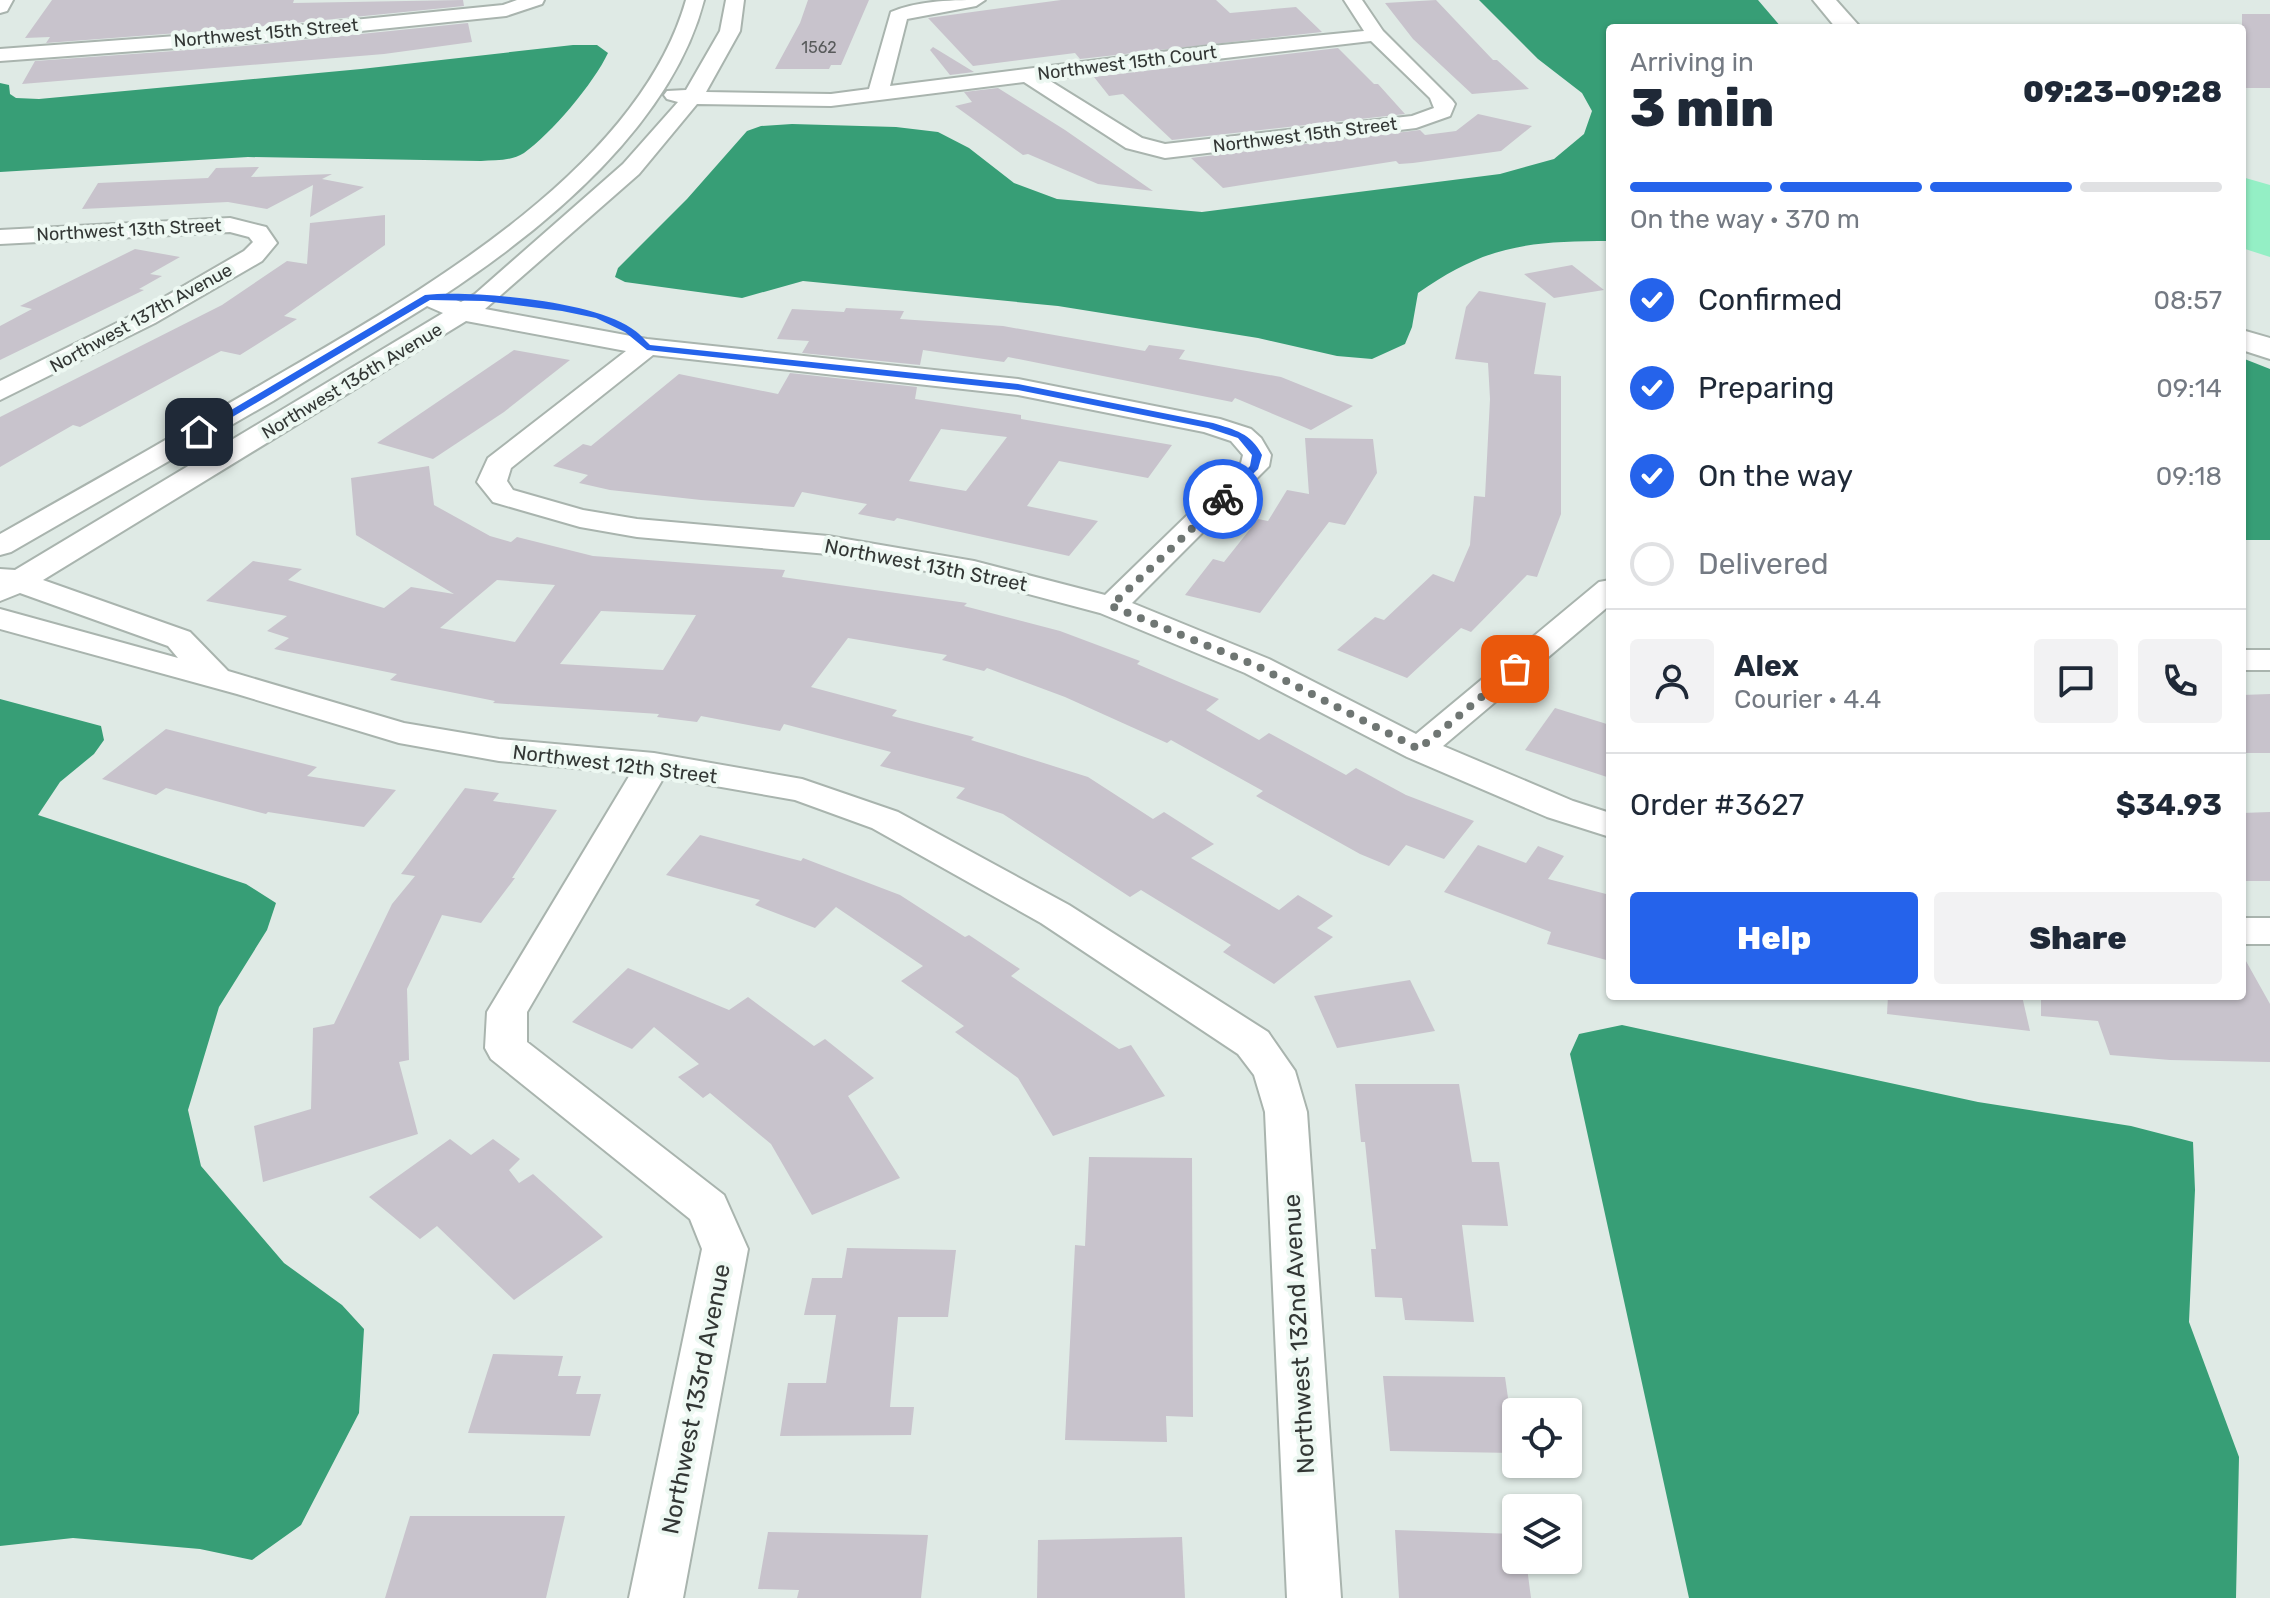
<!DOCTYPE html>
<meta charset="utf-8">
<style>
:root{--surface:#fff;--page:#f2f2f3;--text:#1f2937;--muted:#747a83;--line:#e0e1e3;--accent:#2563eb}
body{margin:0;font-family:Rubik,sans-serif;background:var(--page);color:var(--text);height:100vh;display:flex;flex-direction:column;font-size:30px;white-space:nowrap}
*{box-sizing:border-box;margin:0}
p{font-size:26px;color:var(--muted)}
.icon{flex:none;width:44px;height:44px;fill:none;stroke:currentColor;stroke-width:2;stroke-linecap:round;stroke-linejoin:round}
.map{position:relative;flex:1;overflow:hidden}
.details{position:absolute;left:1606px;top:24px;width:640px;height:976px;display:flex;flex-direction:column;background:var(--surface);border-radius:8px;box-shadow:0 2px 6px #0004}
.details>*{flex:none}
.buttons{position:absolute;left:1502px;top:1398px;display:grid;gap:16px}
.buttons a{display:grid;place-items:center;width:80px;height:80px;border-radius:8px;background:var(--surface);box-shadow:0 2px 6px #0004;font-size:40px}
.pin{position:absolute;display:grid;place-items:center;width:68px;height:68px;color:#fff;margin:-34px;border-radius:16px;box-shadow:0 4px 12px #0006}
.courier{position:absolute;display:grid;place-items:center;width:80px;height:80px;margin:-40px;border:6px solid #2563eb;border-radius:50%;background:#fff;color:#222;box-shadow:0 2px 10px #0007}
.head em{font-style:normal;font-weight:800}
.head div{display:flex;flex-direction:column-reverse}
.head{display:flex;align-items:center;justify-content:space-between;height:136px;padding:0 24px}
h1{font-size:52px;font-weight:800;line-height:60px}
.bar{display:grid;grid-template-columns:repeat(4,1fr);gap:12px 8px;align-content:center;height:96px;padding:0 24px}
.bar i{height:10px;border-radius:6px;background:var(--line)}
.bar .on{background:var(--accent)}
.bar p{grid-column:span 4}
.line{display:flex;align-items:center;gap:20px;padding:0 24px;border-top:2px solid var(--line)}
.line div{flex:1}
.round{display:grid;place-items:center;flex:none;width:84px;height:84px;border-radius:8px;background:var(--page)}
ol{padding:0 24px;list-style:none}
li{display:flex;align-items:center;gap:24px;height:88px}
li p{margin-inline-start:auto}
li .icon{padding:8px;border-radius:50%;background:var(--accent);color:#fff;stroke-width:4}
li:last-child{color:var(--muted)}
li i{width:44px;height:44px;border:4px solid var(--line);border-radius:50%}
.cta{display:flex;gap:16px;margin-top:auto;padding:16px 24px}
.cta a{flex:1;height:92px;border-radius:8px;background:var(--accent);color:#fff;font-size:32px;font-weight:800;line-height:92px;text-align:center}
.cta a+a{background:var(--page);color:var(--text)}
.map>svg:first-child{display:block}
</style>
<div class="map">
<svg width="2270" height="1598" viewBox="0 0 2270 1598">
<rect width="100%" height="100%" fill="#dfeae5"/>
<path fill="#94efc5" d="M2242,177L2270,185V257L2242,248Z"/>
<g fill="#379e76">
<path d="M1479,0H1758L1782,28H1610V241C1529,241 1486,245 1418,293L1412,327L1405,344L1372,359L1337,356L1258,338L1058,306L803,281L742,298L625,282L615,277L618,268L687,199L747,131L761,126L792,124L896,127L938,132L969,148L1014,183L1057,199L1202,212L1500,174L1554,159L1584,134L1592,111L1582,93L1538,59Z"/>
<path d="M573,45H597L608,53C594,83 551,134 524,153C512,161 495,160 481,161L248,157L0,172V83L9,85L10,94L16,98L39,99L361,69Z"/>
<path d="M2242,358L2270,369V540H2242Z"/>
<path d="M0,699L101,726L104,740L94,754L60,782L38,815L246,884L276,903L267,930L219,1007L188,1110L201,1166L284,1263L342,1305L364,1329L359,1413L301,1525L252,1560L200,1549L73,1538L0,1546Z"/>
<path d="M1622,1025L1978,1102L2131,1126L2193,1142L2195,1190L2189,1322L2239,1457L2236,1598H1689L1570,1054L1579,1034Z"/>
</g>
<g fill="#c8c3cc" fill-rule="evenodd">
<path d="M52,0H294L293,3L463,0L464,6L244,28L46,43L50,37L25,38Z"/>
<path d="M808,0H869L841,65H831L829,69H775L800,23Z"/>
<path d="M1061,0H1216L1230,13L1296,7L1322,32L1080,59L1075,53L973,66L928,18Z"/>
<path d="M1436,0L1493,60H1497L1529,89L1472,94L1413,39L1385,3Z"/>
<rect x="2242" y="14" width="28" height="74"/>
<path d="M468,23L472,42L384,54L22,84L35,61L244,46Z"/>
<path d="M933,47L974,72L950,75L930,50Z"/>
<path d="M1338,48L1374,84H1378L1405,114L1172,140L1123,94L1109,96L1094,77Z"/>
<path d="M998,88L1065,130L1153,191L1098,184L1028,154L1023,155L955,106L972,102L964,92Z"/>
<path d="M1478,114L1532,126L1501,151L1413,163L1399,164L1396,161L1223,188L1191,158L1420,130L1425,135L1456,131Z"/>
<path d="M259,167L251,177L332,174L322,179L364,187L310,217L313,185L267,209L228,202L82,209L98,183L208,178L216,168Z"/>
<path d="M385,215V245L284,316L297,319L240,355L221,351L80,427L73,425L0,467V417L222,305L287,261L307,264L310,223Z"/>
<path d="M135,249L180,257L150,274L162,276L139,289L144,290L0,360V326L32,309L20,306Z"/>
<path d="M1572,265L1604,290L1554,298L1524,274Z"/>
<path d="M1479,291L1546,303L1534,374L1561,376V514L1537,577L1527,575L1471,632L1461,628L1407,678L1337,650L1375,617L1384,620L1433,574L1454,582L1470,545L1474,496L1485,497L1490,399L1488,363L1455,359L1466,307Z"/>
<path d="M846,308L904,311L900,319L1003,326L1145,351L1149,345L1185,350L1179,359L1281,377L1353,406L1311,430L1235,398L1232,402L1008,357L1004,362L923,350L920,365L802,353L809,341L777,339L792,309L844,312Z"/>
<path d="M514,350L570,360L504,412L433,459L377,443Z"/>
<path d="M790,373L917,387L915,399L1021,415V419L1172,445L1148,478L1059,461L1027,506L1098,521L1069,556L897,518L894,521L858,514L867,504L802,492L794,507L701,500L610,490L579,483L588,475L553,466L583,444L591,446L679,374L778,394ZM941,429L1007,437L966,491L909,481Z"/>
<path d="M1305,438L1373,439L1377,473L1345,525L1329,522L1260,613L1185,595L1213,559L1224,562L1258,519L1268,521L1287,490L1309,494Z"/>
<path d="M429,466L434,505L490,536L511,542L517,537L593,556L785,570L782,577L967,603L964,606L1060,631L1140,661L1137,664L1219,699L1206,710L1259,740L1269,733L1346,775L1356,768L1406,795L1474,821L1444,859L1406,845L1389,866L1360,854L1256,796L1263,791L1171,740L1167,743L1065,697L987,668L984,671L942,660L947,655L848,638L811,687L897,710L892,716L974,737L971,740L1088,777L1153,819L1164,812L1214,844L1191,858L1279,910L1298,895L1333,916L1317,928L1333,937L1274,984L1223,952L1231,945L1141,890L1130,897L1003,814L956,798L965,788L880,766L891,752L784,724L780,731L701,716L697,722L657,717L659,714L493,703L495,701L390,680L397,674L274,649L289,638L267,631L287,616L206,601L253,561L302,569L288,580L384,608L411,587L454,594L356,535L351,478ZM497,580L555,585L515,642L440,628ZM601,611L696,615L663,670L560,664Z"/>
<path d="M2270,694V753H2242V695Z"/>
<path d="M1555,708L1610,725V778L1525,750Z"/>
<path d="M166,729L317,767L307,776L396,790L364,827L268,812L266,814L166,788L156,795L102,779Z"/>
<path d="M465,788L499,793L493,801L557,810L512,878H515L481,923L442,915L407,989L409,1060L399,1062L418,1134L263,1182L254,1126L311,1109L313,1028L334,1024L392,904L415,876L401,874Z"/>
<path d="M2270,812V881H2242V813Z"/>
<path d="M700,835L801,861L803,858L900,895L965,937L969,935L1020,969L1011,976L1119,1049L1131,1045L1165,1096L1053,1136L1018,1078L955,1032L964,1026L901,981L923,966L836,907L815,928L755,905L760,900L666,875Z"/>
<path d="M1478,845L1526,863L1538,846L1564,856L1548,879L1610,895V961L1547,944L1551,932L1444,892Z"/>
<path d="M2242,954L2270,1004V1062L2170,1060L2110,1055L2098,1021L2041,1016V996H2242Z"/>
<path d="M628,968L729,1010L748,997L814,1046L825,1039L874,1078L848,1096L900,1178L812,1215L771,1144L710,1093L703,1098L678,1077L699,1064L654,1027L632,1049L572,1022Z"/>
<path d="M1410,980L1435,1031L1337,1048L1314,996Z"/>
<path d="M1888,996H2022L2030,1031L1887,1014Z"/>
<path d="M1355,1084H1459L1472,1162H1499L1508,1226L1462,1225L1474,1322L1405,1320L1402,1298L1375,1297L1371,1249H1376L1365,1142H1361Z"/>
<path d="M450,1139L471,1155L493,1139L520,1159L509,1170L519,1183L533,1174L603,1237L514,1300L437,1226L420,1239L369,1197Z"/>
<path d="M1089,1157L1192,1158L1193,1417L1166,1416L1167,1442L1065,1440L1075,1245L1085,1246Z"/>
<path d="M847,1248L956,1250L948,1317H898L890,1407H914L911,1435L780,1436L788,1383H826L836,1315H804L812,1278H842Z"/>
<path d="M493,1354L563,1356L558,1376H581L576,1394H601L590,1436L468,1433Z"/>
<path d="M1383,1376L1505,1377L1516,1453L1390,1451Z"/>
<path d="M410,1516H565L546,1598H385Z"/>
<path d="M1395,1530L1516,1534V1560H1526L1531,1598H1399Z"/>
<path d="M768,1532L928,1535L921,1598H797L799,1590L758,1589Z"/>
<path d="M1182,1537L1185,1598H1037L1038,1540Z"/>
</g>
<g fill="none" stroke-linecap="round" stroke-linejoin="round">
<g stroke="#a9b4ae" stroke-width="4">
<g id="street">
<path d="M0,0H13L7,11L0,13Z"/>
<path d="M517,0H544L542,4L506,16L244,43L0,61V49L244,31L503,5Z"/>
<path d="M686,0H704C672,124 547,227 444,295L461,302L475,294L623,164L678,102L667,99L664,95L667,91L686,90L720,31L726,0H744L740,31L706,92L831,94L869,89L891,12C920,0 954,0 985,0L976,6L907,19L890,86L1202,47L1364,31L1344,0H1362L1383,31L1452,100L1455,104L1450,116L1416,128L1165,158L1126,148L1024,82L831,106L697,104L639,174L485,309L647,339L1018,379L1220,419L1251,429L1261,438L1271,455L1269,466L1132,603L1269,659L1416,734L1599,582L1610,580V605L1443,746L1573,801L1610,813V837L1547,817L1407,757L1245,673L1100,613L972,579L828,554L637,537L580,527L493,502L477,482L488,458L626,351L466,321L43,580L190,632L228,671L404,723L499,739L654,753L802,779L898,812L1069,905L1268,1032L1295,1071L1307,1112L1341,1598H1287L1265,1112L1254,1075L1238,1054L1041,923L872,828L795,800L664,777L527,1012V1042L724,1195L748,1249L683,1598H629L702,1249L690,1219L491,1059L485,1048L487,1012L631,773L499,761L399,743L237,694L0,629V609L178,658L168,646L20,593L0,601V569L15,570L443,313L427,306L273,401L11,552L0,555V534C89,484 176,434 264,383C410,298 637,173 686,0ZM1371,41L1430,98L1434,108L1412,116L1165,144L1142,138L1047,79ZM653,355L1018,395L1204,432L1231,441L1243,455L1241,463L1105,595L974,561L828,536L637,519L583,510L513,490L507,481L511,468Z"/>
<path d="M230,218L266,227L277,243L262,261L155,323L0,400V381L137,313L244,251L253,242L249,237L230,232L0,244V230Z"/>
<rect x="2242" y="650" width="28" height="20"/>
<rect x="2242" y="918" width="28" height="26"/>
</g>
</g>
<g stroke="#a9b4ae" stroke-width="4">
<g id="secondary">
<path d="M1813,0H1836L1861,28H1836Z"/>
<path d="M2242,330L2270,338V359L2242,350Z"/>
</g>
</g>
<use href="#street" fill="#fff" fill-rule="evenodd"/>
<use href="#secondary" fill="#fff" fill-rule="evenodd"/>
</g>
<path fill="#2563eb" d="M425,295C472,290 592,301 631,328C638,332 644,339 650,345L1018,384L1213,423C1235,430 1251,433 1262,455L1258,469L1223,503L1218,499L1250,466L1252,455L1238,438L1208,428L1018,390L647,350L625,332L596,318L562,311L484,301L430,300L202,435L194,432Z"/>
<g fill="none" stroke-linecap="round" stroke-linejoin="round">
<path stroke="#6f7673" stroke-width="8" stroke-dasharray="0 14.4" d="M1223,499L1111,606L1257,666L1419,749L1515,669"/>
</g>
<g text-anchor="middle" stroke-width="8" stroke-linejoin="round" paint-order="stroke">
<g font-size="16" fill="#585a5b">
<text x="819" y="53">1562</text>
</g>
<g font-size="18" fill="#333735" stroke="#edf8f2">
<text transform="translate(266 33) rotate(-5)" y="6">Northwest 15th Street</text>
<text transform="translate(1127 63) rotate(-7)" y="6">Northwest 15th Court</text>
<text transform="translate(1305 135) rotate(-7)" y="6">Northwest 15th Street</text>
<text transform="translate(129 230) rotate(-3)" y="6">Northwest 13th Street</text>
<text transform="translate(141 318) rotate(-29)" y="6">Northwest 137th Avenue</text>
<text transform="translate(352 381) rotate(-31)" y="6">Northwest 136th Avenue</text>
</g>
<g font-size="20" fill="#333735" stroke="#edf8f2">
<text transform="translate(926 565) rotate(11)" y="7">Northwest 13th Street</text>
<text transform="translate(615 764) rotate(7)" y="7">Northwest 12th Street</text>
</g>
<g font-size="24" fill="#333735" stroke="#edf8f2">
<text transform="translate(1299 1334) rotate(-93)" y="8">Northwest 132nd Avenue</text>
<text transform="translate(696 1399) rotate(-79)" y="8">Northwest 133rd Avenue</text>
</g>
</g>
</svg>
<div class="buttons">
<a><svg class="icon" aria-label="locate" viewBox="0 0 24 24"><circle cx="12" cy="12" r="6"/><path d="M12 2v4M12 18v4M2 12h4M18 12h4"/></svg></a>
<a><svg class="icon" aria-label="layers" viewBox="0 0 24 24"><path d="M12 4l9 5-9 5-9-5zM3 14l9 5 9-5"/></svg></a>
</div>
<div class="pin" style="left:1515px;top:669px;background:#ea580c"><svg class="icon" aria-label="bag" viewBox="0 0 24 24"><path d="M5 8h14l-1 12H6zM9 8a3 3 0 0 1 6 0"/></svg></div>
<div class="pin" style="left:199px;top:432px;background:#1f2937"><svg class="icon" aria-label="home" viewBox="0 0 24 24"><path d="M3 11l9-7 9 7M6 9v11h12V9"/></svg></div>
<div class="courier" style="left:1223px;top:499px"><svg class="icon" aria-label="bike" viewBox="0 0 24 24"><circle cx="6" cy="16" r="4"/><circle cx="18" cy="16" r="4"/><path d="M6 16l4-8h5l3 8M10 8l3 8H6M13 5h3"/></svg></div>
<section class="details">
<div class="head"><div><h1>3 min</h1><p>Arriving in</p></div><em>09:23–09:28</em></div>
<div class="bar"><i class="on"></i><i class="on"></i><i class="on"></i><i></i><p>On the way · 370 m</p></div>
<ol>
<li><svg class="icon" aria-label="check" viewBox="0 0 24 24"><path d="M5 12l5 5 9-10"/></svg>Confirmed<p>08:57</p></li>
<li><svg class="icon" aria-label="check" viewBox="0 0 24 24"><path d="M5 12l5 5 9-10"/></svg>Preparing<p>09:14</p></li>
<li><svg class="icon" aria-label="check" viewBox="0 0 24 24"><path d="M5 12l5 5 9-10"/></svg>On the way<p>09:18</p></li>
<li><i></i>Delivered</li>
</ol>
<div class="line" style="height:144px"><a class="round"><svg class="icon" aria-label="person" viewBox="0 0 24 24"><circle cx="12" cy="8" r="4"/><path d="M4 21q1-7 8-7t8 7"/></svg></a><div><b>Alex</b><p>Courier · 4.4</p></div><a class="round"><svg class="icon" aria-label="chat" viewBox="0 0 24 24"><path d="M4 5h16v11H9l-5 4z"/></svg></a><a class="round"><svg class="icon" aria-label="phone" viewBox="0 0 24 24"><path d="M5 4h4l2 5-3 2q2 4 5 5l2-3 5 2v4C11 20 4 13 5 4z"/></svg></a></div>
<div class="line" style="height:104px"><div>Order #3627</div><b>$34.93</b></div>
<div class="cta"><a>Help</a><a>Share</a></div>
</section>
</div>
